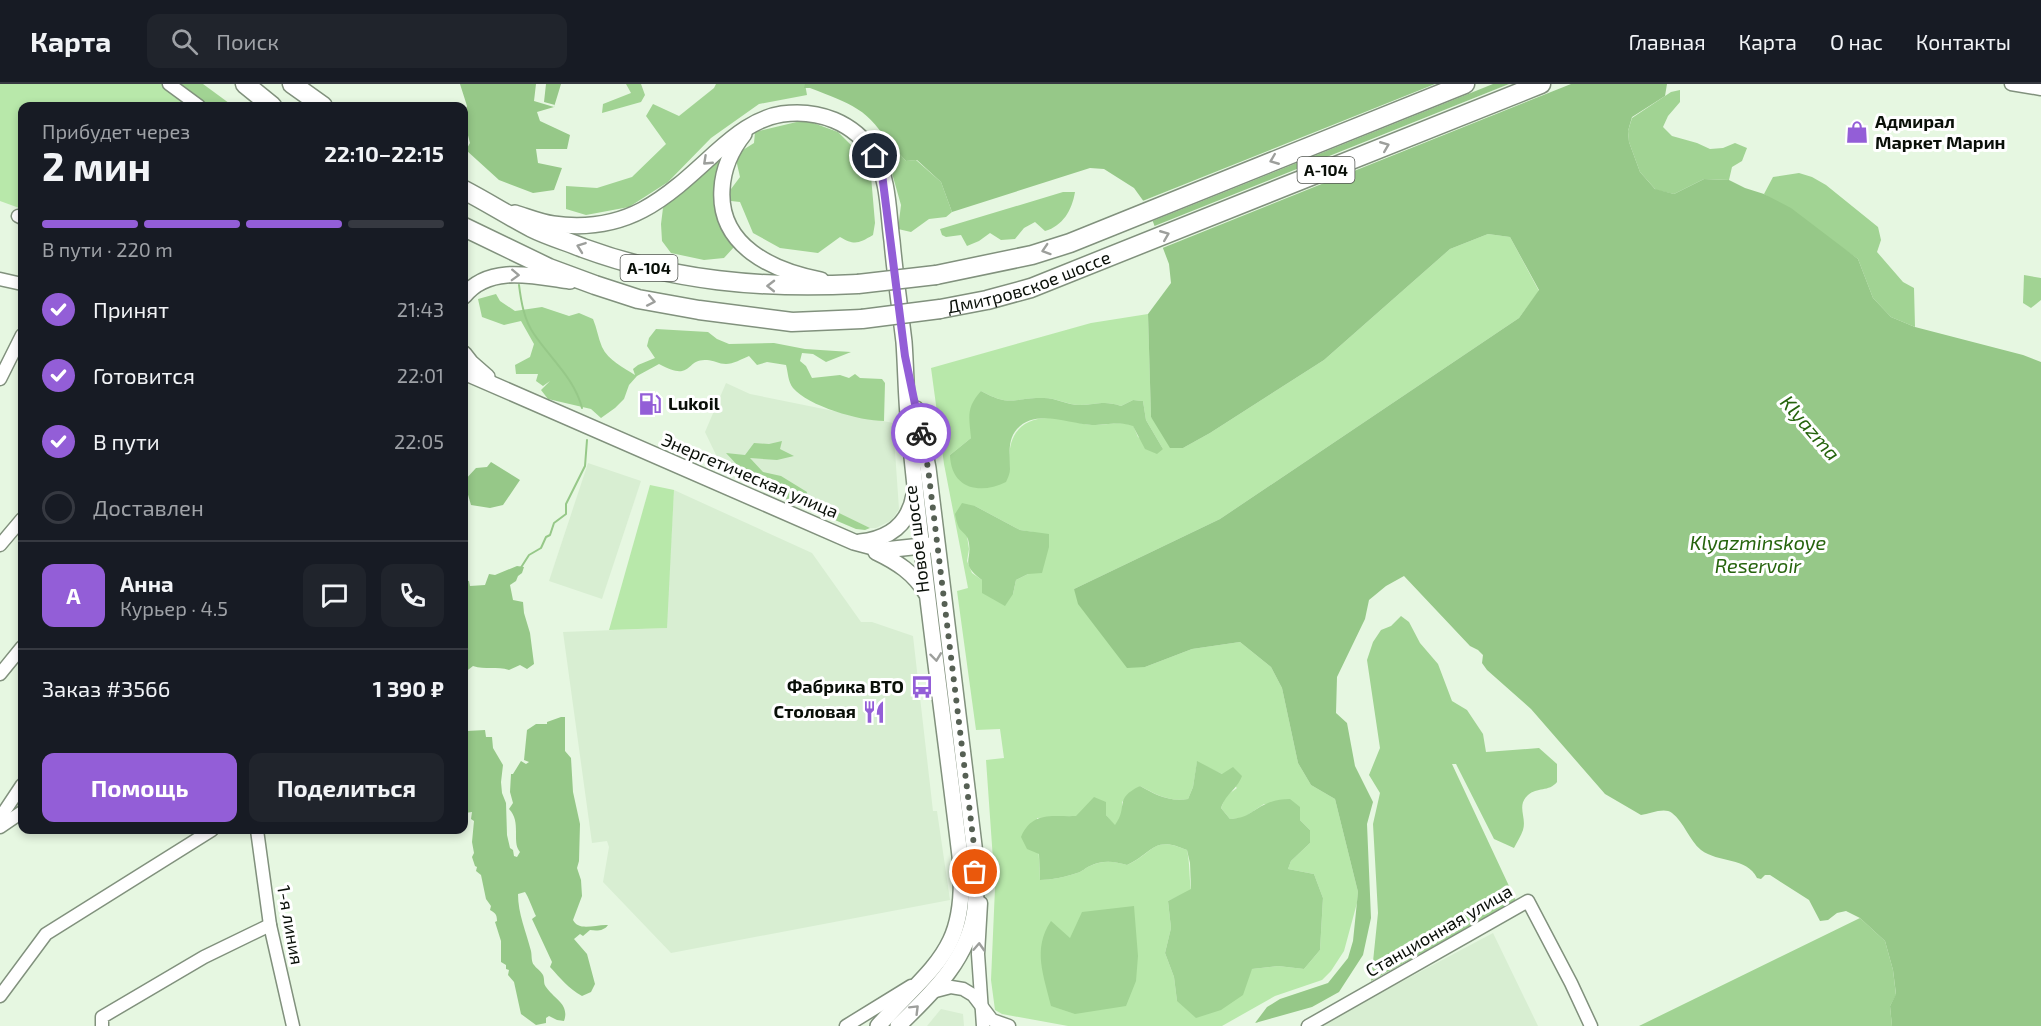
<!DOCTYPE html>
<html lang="ru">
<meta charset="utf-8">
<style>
:root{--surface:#171b24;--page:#20242c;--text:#f1f3f6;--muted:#9ea1a6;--line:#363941;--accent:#935ed7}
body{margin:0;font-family:"Exo 2",sans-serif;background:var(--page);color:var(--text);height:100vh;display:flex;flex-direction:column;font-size:22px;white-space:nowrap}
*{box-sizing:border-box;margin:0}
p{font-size:20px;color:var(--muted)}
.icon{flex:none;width:33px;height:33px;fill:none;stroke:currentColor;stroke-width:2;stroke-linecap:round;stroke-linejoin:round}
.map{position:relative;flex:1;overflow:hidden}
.drawer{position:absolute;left:18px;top:18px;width:450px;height:732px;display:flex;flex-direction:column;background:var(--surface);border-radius:12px;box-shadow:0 3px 9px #0003}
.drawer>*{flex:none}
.pin{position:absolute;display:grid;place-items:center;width:51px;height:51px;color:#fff;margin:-26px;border:3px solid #fff;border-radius:50%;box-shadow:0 2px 6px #0007}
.courier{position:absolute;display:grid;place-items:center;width:60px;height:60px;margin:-30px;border:4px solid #935ed7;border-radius:50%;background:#fff;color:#222;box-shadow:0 2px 8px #0007}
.headline em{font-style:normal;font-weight:700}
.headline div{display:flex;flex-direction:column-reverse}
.headline{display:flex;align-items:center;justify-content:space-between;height:102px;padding:0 24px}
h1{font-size:39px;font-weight:700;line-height:45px}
.bar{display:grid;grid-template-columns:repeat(4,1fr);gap:9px 6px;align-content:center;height:72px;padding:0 24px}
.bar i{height:8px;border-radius:4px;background:var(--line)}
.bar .selected{background:var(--accent)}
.bar p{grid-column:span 4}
.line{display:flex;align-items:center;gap:15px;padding:0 24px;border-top:2px solid var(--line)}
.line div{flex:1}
.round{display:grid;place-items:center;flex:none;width:63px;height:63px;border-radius:12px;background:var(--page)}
ol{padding:0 24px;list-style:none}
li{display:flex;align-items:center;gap:18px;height:66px}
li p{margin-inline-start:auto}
li .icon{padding:6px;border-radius:50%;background:var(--accent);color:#fff;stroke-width:4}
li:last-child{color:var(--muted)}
li i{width:33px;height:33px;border:3px solid var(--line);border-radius:50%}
.cta{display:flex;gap:12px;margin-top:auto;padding:12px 24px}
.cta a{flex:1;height:69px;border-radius:12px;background:var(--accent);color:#fff;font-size:24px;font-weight:700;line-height:69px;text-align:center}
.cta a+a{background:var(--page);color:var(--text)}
header{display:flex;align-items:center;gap:36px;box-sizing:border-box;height:84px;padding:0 30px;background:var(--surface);border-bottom:2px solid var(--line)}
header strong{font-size:28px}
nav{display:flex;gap:33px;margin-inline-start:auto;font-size:21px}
.search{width:420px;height:54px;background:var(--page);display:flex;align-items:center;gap:15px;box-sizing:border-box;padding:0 21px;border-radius:12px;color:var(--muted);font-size:22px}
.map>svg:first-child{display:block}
</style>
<header>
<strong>Карта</strong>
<div class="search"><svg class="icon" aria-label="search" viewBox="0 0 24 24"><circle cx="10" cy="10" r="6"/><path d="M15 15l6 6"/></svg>Поиск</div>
<nav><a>Главная</a><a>Карта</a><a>О нас</a><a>Контакты</a></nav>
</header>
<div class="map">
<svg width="2041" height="942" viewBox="0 0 2041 942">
<rect width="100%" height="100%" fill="#e6f7e1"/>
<g fill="#d8eed2">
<path d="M726,299L750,310L893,339L899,425L892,436L876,444H870L718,375L705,348Z"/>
<path d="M588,379L641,397L602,515L549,497Z"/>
<path d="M674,406L812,469L861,538H872L913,552L933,727H937L950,816L671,869L603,798L609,763L607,757L592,759L563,548L666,544Z"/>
<path d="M1493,849L1538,942H1318Z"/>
<path d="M941,925L963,930L964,942H927Z"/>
</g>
<g fill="#b8e8aa" fill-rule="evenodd">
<path d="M0,0H173L203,22H22V125L0,117Z"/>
<path d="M1488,150L1510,153L1539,207L1519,234L1220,435L1074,505L1145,583L1192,565L1240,558L1271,583L1282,604L1298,679L1311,701L1335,715L1358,808L1357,819L1344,867L1331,887L1322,896L1275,912L1222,942H1068L1002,930L995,926L991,896L995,804L986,676L1004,674L1000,645L976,646L957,507L968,504L944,380L931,284L1091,239L1148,230L1151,333L1183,364L1210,349L1324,276L1450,165ZM981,307C1012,324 1014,313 1044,314C1056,314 1068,321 1080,321C1096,321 1104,316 1121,322L1133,316L1143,317L1146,336L1163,365L1138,353L1133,341C1116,337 1109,341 1092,341C1078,340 1065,334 1051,334C1018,333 1006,355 1010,385L950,371L971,354ZM975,422L1020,446L1033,448L1028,490L1016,496L1013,510L982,496L972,489L967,477L969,465L967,452ZM1197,678L1222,690L1237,704L1226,712L1221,724L1230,735L1243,734L1264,720L1300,736L1310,746V759L1291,777L1288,785L1314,790L1323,814L1320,866L1304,885L1278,882L1252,885L1177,917L1174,893L1165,869L1171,844L1168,817L1191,806C1189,792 1190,780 1187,766C1152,751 1155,768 1127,781C1114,777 1103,776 1090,782C1085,784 1082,788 1077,789C1065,793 1052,796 1040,796L1037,734L1106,731L1115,742L1122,731V718L1140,702C1157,711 1169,718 1188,715L1193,703Z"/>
<path d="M650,401L674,406L667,544L609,546Z"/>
</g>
<g fill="#a1d393">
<path d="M173,0H203L233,22H203Z"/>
<path d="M626,0H641L645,11L641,18L602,29L603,20L631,9Z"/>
<path d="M716,0H805L807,11L759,20L711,54L668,98L629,123L586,131L566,125V102L597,104L632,93L666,60L646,32L653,20L679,32L714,4Z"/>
<path d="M1680,6V18L1668,32L1663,43L1672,52L1697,59L1710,65L1723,64L1735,59L1747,64L1742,77L1732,83L1729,96L1704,95L1674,110L1656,106L1640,88L1629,58L1628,47L1632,34L1671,8Z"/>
<path d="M805,36L838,48L862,72L871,92L875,139L873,151C859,159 855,162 840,153L818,169L780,164L753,149L740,118L731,117L728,109L740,93L735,71L754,59L755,48Z"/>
<path d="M891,65L896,66L906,77L916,76L941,98L952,128L946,133L929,135L911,148L898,145L901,121L886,68Z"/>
<path d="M719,73L714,122L734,163L724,174L704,176L671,169L662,157L661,140L663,124Z"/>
<path d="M1799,89L1812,93L1826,101L1878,143L1881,156L1877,168L1903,198L1914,204L1915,243L1891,233L1873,214L1858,175L1764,110L1773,93Z"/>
<path d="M1063,108H1075C1072,126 1063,142 1045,147L1035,138L1024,144L1015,155L1001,156L990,149L979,157L967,162L961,151L946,153L942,151L940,145Z"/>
<path d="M2024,191L2041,194V216L2031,224L2023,219Z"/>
<path d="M496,210L500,217L515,227L542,223L569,232L579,229L593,235C597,244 598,254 602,263C608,276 624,284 635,291L633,285L638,281L655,274L647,262L649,254L656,245L708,248L717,255L729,260L774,259L805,265L851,268L826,278L813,270L802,269L800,277L806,282L812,294L840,291L849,294L855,290L860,294L882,295L885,299L884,337C860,337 808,322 793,304C788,298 788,288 786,281L767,278L757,281L749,272C742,275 733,280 726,280C719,280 713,276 707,276C685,274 693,299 659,280L637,292L629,301L624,315L615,324L601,334L591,325L548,315L541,306L550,297L543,302L536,297L538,290H516L515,281L530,273L534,260L521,237L504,241L482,233L478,215Z"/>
<path d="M981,307C1012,324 1013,313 1044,314C1056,314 1067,321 1080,321C1096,321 1104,316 1121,322L1133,316L1143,317L1146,336L1163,365L1157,370L1145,365L1133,342C1117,337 1108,341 1092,341C1069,340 1036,324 1017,345C1007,356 1010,372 1010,385C1010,389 1008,394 1006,398C980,411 951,405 950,371L971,354C969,332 966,324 981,307Z"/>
<path d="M782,357L780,365L794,372L777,376L750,374L763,388L781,392L807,408L806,413L870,444L865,446L856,445L769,408L757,389L740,384L726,369L745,371L754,359L769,360Z"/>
<path d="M962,419L975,422L1020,446L1049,450V463L1042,489L1028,490L1016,496L1013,510L1005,522L982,509V496C958,478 974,477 968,455C966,450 962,448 959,444C957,440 956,435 955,430Z"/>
<path d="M1401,532L1409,538L1420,559L1438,580L1452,617L1467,626L1483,650L1486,668L1539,664L1557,680V698C1549,708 1537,703 1528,711C1516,722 1527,733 1523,746C1521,752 1517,758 1514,764L1494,755L1456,680H1452L1516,817L1371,897L1378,829L1373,740L1380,709L1369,691L1380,664L1367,576L1373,558L1381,546L1391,542Z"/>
<path d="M1197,677L1222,690L1233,683L1242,692C1236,707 1227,708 1221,724L1230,735C1249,734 1250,727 1266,720C1274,716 1281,715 1290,715L1300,723V736L1310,746V759L1291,777L1288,785L1314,790L1323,814L1320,866L1304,885L1278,882L1252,885L1243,911L1221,926L1196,934L1177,917L1174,893L1165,869L1171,844L1168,817L1191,805L1190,779L1187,766C1153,751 1154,768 1127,781C1114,777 1102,776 1090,782C1085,784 1082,788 1077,789C1065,793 1052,796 1040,796L1039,770L1027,765L1021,753C1032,727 1052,733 1076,732L1094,713L1106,718V731L1115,741C1129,722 1113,715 1140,702C1156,711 1169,718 1188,715L1193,703Z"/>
<path d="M1134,822L1138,872L1136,897L1126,922L1075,930L1051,922C1044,892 1032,865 1051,837L1070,854L1082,828Z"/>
<path d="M1860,834L1885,857L1893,886L1896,911L1890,922L1892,942H1639Z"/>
</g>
<g fill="#96c888">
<path d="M460,0H561L554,23L537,28L540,37L570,51L567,65H536L538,79L562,84L554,106L533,109L499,96L466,66L470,59L464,36L467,22Z"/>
<path d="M805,0H1667L1665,12L1632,33L1628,47L1629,58L1640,88L1655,105L1674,110L1704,95L1729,96L1745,104L1764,110L1791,124L1858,175L1873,214L1891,233L1915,243L2023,271L2041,278V942H1892L1890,922L1896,910L1893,886L1885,857L1860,834L1846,827L1837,829L1828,836L1820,837L1809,816L1770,791H1765L1761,795L1757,794C1747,773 1718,779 1701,766C1689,756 1684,738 1672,729C1664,723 1650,730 1641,731L1605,710L1531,625L1487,586L1482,579L1483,571L1478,566L1470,562L1404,492L1386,502L1369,516L1365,535L1337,593L1336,629L1347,639L1355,682L1373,718L1367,740L1371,834L1363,871L1339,908L1312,923L1255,939L1267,923L1280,915L1328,899L1348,874L1353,857L1358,808L1335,715L1311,701L1298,679L1282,604L1271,583L1240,558L1192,565L1145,583L1127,584L1078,520L1074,505L1220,435L1519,234L1539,206L1510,153L1488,150L1450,165L1324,276L1210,349L1183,364H1170L1151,333L1148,230L1171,199L1169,180L1147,122L1134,104L1104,85L1090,84L952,128L941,98L917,76L906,77L896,66L891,65C870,24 850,20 810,4H804Z"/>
<path d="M491,378L520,396L503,421L490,424L471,421L464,397L476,384L487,383Z"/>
<path d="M517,482L524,483L522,489L518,492L516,497L510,501L513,516L523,518L524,529L530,549L534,580L527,585L520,581L509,586C497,582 485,586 473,582L464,589V496L469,497L470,502L485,501L489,490L495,491Z"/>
<path d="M561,633H565V667L571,674L573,708L580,740L579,777L577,784L581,796L582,812L573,836C579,848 596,840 608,841C604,847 597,847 590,846L583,852L580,850L574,855L587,870L595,900L591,908L582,912C568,904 561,895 550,883L552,878L532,835L536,832C533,826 528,812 525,808L518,810C518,830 526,847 531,867C532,871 531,878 534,881C536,884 540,886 543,891C545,896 543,899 546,903C554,915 570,920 564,937L557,936L549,932L546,934V939L536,941L521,930L514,898L508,891L509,886L506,885V881L501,878V857L495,838L497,837C497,830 495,829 490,826L491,822L486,815L481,791L476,787L477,783L475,782L472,773L474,769L472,758L474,737L471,735L472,728L465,729L467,726L464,719L465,717L464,713V642L467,647L485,646L486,653H492L493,664L503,681L501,698L502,709L506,719L507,751L510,764L513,766L514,772L517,773L520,768C511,758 522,738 509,725L513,719L510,708L511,690H513L521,677L526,680L529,678L524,676L527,646L536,640H547V638Z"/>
</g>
<g fill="#e6f7e1">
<path d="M536,0H546L544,18L555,21L554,23L534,17Z"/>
<path d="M1435,0H1493L1150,138L1140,118Z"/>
<path d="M1509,0H1571L1160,165L1152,143Z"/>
</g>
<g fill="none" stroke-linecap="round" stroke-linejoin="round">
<g stroke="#96c888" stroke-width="2">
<path d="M519,201C521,217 524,236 534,250C550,274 575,295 582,324"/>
<path d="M520,485L529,471L541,464L546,453L550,451L554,439L566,430V420L585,382L587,356"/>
</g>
<g stroke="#81917d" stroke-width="15">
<g id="minor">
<path d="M169,0L199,22"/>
<path d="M2011,0L2041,5"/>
<path d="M18,132L22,134"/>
<path d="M0,195L22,200"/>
<path d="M0,295L22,251"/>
<path d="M0,461L22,435"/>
<path d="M0,590L22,563"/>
<path d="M0,734L22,701"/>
<path d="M0,743L22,728"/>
<path d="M257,746L270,841L293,942"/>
<path d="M981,819L978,870L983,942"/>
<path d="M932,908L951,903L963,905L973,911L992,936L1009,942"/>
<path d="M0,912L46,850L212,746"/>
<path d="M102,942V933L204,873L270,841"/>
<path d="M846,942L911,902"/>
<path d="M1308,942L1528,817L1571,899L1591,942"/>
</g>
</g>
<g stroke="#81917d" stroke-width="18">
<g id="major">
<path d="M744,50C732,65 723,85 722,105C718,162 773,187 821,196"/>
<path d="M515,129C528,133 540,138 553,140C627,150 664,116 715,69C735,51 756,34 782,30C818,25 854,38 874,70C889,95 888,129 892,157C895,191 900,224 904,258C906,286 906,314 909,342C922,485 943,629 960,772C969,866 935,879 878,942"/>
<path d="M464,212C489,180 535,192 570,197"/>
<path d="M464,270L471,279L487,293"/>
<path d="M464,288L854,458L884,466L931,461"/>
<path d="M860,458C889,455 909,440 914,411"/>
<path d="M876,468C897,478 914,489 926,509"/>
<path d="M898,942C932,909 969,875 975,825C977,808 975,788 975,770L928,384L916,325"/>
</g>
</g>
<g stroke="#81917d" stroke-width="21">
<g id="highway">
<path d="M245,0L272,22"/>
<path d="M292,0L323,22"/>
<path d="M464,106C487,118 509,132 532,144C548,152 566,157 583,164C673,197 762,205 858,200"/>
<path d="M464,143L549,184L595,201L638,215L699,226L792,238L862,235"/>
<path d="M936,191L1032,171L1070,159L1465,0"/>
<path id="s1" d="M940,225L987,216L1031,204L1541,0"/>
</g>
</g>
<use href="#minor" stroke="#fff" stroke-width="12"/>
<use href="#major" stroke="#fff" stroke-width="15"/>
<use href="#highway" stroke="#fff" stroke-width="18"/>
<g stroke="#81917d" stroke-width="21" stroke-linecap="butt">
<g id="highway-bridge">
<path d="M858,200L936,191"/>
<path d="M862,235L940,225"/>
</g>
</g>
<use href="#highway-bridge" stroke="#fff" stroke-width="18"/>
</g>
<defs><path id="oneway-chevron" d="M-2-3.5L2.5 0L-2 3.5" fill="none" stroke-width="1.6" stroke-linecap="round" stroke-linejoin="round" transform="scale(1.5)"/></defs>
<g stroke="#9d9f9c">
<use href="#oneway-chevron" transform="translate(1385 62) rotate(-22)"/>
<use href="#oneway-chevron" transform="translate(1274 76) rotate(158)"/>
<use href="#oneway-chevron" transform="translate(707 77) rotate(137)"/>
<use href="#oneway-chevron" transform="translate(1165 151) rotate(-22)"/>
<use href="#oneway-chevron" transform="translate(581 163) rotate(-160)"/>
<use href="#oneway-chevron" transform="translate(1046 166) rotate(162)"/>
<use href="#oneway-chevron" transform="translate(515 191) rotate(2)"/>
<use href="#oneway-chevron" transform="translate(771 202) rotate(-179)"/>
<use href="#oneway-chevron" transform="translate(651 217) rotate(11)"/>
<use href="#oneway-chevron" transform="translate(936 573) rotate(83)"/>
<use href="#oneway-chevron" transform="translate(979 863) rotate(-87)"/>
<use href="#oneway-chevron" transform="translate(915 925) rotate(-45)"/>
</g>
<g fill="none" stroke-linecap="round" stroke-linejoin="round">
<path stroke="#566054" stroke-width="6" stroke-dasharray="0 10.8" d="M921,349L928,384L975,770V788"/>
<path stroke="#935ed7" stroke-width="8" d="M875,72L882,90L905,272L921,349"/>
</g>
<defs>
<g id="shop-bare" transform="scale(1.8)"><path d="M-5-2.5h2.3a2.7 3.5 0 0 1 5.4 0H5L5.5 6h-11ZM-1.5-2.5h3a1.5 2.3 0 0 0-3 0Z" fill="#935ed7" stroke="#fff" stroke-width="2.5" paint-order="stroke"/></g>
<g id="fuel-bare" transform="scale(1.8)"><path d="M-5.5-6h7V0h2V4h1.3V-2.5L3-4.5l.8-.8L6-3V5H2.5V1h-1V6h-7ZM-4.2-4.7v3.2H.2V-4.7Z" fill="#935ed7" stroke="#fff" stroke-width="2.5" paint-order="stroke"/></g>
<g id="bus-bare" transform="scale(1.8)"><path d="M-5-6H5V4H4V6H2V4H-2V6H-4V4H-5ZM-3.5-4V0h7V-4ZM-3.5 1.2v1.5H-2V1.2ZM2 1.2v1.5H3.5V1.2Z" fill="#935ed7" stroke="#fff" stroke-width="2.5" paint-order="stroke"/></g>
<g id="restaurant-bare" transform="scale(1.8)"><path d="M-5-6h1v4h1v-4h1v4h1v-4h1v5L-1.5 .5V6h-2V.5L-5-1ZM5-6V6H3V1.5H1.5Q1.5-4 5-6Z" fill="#935ed7" stroke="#fff" stroke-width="2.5" paint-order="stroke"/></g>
</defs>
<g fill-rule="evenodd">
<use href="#shop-bare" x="1857" y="48"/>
<use href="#fuel-bare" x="650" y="320"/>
<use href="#bus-bare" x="922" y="603"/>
<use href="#restaurant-bare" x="874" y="628"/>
</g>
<g text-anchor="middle" stroke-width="6" stroke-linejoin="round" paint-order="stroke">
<g fill="#fff" stroke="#535752" stroke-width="1.5">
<rect x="1297.5" y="73" width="57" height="26" rx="4.5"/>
<rect x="620.5" y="171" width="57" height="26" rx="4.5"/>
</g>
<g font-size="16" font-weight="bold" fill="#090f08">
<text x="1326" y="92">А-104</text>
<text x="649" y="190">А-104</text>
</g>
<g font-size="18" font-weight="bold" fill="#090f08" stroke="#fff" text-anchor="start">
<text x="1875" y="44">Адмирал<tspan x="1875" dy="21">Маркет Марин</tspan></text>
<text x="668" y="326">Lukoil</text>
<text x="904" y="609" text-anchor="end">Фабрика ВТО</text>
<text x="856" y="634" text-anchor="end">Столовая</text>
</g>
<g font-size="18" fill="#090f08" stroke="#fff">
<text dy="6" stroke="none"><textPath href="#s1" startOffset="93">Дмитровское шоссе</textPath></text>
<text transform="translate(750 392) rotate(23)" y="6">Энергетическая улица</text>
<text transform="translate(917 455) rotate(-97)" y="6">Новое шоссе</text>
<text transform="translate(290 841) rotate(80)" y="6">1-я линия</text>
<text transform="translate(1439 847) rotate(-30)" y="6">Станционная улица</text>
</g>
<g font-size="20" font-style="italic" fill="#26640d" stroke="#fff">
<text transform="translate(1810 344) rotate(49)" y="7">Klyazma</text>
<text x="1758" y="466">Klyazminskoye<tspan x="1758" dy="23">Reservoir</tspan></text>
</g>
</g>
</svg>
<div class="pin" style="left:975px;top:788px;background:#ea580c"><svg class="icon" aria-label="bag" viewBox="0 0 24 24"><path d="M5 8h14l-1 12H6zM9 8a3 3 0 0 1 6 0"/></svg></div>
<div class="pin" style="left:875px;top:72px;background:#1f2937"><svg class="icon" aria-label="home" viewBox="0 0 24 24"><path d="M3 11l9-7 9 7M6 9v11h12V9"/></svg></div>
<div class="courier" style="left:921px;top:349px"><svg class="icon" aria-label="bike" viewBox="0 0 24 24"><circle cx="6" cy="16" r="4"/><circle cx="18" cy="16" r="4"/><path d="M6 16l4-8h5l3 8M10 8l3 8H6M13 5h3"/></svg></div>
<section class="drawer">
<div class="headline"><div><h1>2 мин</h1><p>Прибудет через</p></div><em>22:10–22:15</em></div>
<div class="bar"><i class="selected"></i><i class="selected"></i><i class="selected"></i><i></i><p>В пути · 220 m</p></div>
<ol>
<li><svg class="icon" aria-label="check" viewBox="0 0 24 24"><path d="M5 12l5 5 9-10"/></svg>Принят<p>21:43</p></li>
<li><svg class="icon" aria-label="check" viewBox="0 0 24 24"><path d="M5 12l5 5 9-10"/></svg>Готовится<p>22:01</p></li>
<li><svg class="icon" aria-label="check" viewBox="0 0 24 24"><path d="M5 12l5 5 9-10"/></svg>В пути<p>22:05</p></li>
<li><i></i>Доставлен</li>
</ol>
<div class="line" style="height:108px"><b class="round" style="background:var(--accent);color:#fff">А</b><div><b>Анна</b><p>Курьер · 4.5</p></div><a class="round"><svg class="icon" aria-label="chat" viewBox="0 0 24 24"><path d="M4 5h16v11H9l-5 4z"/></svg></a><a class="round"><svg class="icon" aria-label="phone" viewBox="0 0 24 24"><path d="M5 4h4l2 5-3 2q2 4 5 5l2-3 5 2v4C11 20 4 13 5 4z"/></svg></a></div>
<div class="line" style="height:78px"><div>Заказ #3566</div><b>1 390 ₽</b></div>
<div class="cta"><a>Помощь</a><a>Поделиться</a></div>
</section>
</div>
